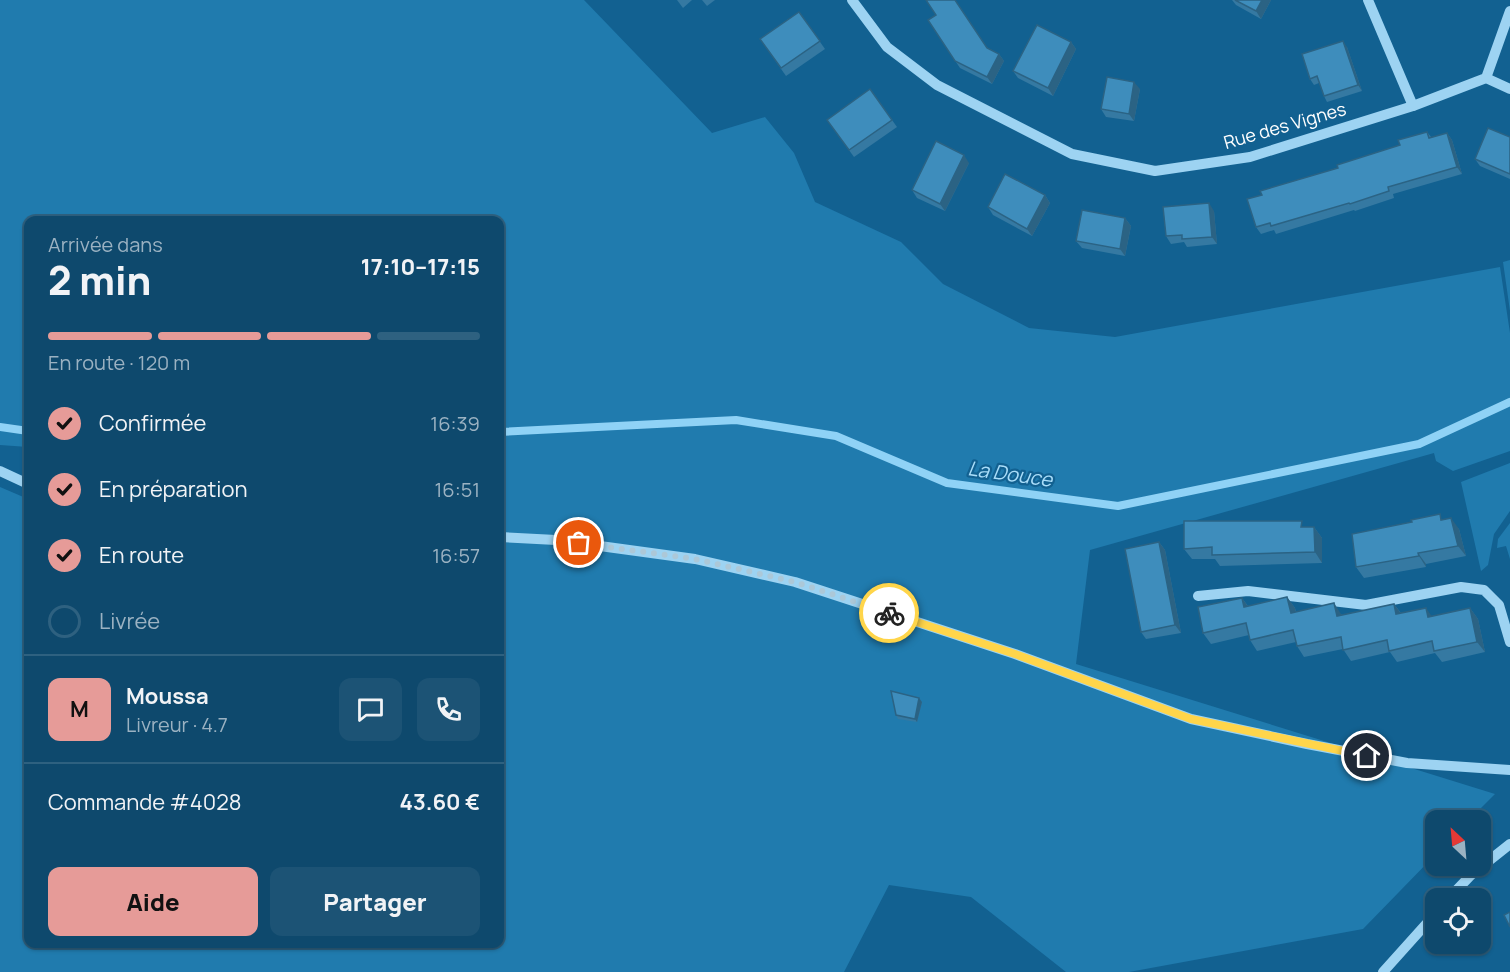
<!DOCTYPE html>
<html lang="fr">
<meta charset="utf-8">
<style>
:root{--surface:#0e496d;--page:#1c5375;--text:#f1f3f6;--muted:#9bb2c2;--line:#2e6180;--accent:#e69b98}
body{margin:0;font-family:Manrope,sans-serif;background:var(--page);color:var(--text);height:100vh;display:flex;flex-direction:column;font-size:22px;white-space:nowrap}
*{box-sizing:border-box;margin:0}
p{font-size:20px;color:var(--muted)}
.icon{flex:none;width:33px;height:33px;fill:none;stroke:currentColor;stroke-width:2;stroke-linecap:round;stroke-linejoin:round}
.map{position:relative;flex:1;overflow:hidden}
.panel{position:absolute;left:24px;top:216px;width:480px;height:732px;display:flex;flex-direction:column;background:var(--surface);border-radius:12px;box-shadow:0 2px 4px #0004,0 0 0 2px var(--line)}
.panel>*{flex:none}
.needle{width:39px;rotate:334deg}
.fabs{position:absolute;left:1425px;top:810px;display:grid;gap:12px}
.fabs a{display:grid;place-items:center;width:66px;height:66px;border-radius:12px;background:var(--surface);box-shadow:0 2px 4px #0004,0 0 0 2px var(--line);font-size:30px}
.pin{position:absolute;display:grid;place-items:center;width:51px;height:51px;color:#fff;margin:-26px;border:3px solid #fff;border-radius:50%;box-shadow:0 2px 6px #0007}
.courier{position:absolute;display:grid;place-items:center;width:60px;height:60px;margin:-30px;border:4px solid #ffd54a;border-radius:50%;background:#fff;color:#222;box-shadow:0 2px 8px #0007}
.head em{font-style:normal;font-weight:800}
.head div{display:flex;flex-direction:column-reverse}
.head{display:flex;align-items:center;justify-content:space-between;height:102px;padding:0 24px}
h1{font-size:39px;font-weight:800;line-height:45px}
.bar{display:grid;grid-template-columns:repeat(4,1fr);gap:9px 6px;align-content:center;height:72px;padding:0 24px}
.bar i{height:8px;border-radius:4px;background:var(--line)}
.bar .active{background:var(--accent)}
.bar p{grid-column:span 4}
.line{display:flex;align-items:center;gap:15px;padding:0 24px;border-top:2px solid var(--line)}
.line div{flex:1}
.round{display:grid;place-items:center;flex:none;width:63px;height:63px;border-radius:12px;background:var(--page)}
ol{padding:0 24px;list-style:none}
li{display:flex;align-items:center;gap:18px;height:66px}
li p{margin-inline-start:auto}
li .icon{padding:6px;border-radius:50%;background:var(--accent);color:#111;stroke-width:4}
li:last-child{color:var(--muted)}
li i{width:33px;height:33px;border:3px solid var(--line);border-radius:50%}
.action{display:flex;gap:12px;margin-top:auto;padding:12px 24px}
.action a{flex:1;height:69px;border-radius:12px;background:var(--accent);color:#111;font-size:24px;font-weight:800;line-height:69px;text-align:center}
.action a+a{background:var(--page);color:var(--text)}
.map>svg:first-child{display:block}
</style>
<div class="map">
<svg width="1510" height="972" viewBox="0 0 1510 972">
<rect width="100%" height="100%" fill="#126191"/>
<g fill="#207bae">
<path d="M0,0H584L712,133L765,117L794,153L815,202L901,242L943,284L1029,328L1115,337L1500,267L1510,333V451L1453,471L1436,461L1434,453L1090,550L1076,664L1495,794L1469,820H1436L1435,855L1363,929L1129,972H1066L971,897L889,885L844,972H0V487L28,499V944H500V220H28V447L0,445Z"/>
<path d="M1510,260V311L1503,262Z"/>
<path d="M1510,463V511L1494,534L1488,565L1481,571L1461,482Z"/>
<path d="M1510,523V559L1506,546L1497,548L1498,539Z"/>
</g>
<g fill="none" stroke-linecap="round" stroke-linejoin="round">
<g stroke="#8fd2f6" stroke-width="8">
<path d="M0,427L28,431"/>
<path d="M500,432L736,420L836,436L947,483L1118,506L1419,444L1510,402"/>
</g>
<g stroke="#9dd3f2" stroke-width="10">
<path d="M852,0L887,47L937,85L1072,154L1155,171L1250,157L1413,106L1486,78L1510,11"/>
<path d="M1368,0L1413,106"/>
<path d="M1486,78L1510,89"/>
<path d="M0,471L28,484"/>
<path d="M500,537L556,540L695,559L795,582L1015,654L1191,719L1307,744L1407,763L1510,770"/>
<path d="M1198,596L1248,591L1366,605L1461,587L1484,590L1499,605L1510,642"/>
<path d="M1449,898L1471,875L1510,844"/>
<path d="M1383,972L1436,913"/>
</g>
</g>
<g fill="#3579a2">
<path d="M677,0H692L683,8Z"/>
<path d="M702,0H715L707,6Z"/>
<path d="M1232,0H1271L1261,19L1236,5Z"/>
<path d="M799,12L825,49L786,76L760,39Z"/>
<path d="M936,15L988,48L999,54L1004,61L992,84L960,68L928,20Z"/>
<path d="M1071,42L1076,49L1053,96L1018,78L1013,71Z"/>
<path d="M1347,47L1362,91L1327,102L1324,96L1319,83L1314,85L1310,79Z"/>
<path d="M870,89L897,127L854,157L827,120Z"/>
<path d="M1140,89L1134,121L1106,117L1101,109Z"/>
<path d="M1427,132L1432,138L1447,133L1452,140L1462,174L1393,194L1394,198L1355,211L1354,210L1276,234L1274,230L1261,234L1256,227L1262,195L1400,145Z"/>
<path d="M1510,137V179L1480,166L1475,159Z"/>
<path d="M969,163L945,211L917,198L912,190Z"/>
<path d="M1045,195L1050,203L1032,236L993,215L988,207Z"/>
<path d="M1214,211L1217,244L1187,247L1184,242L1171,244L1166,236Z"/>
<path d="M1125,218L1131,226L1125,256L1082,248L1076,241Z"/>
<path d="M1444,519L1459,529L1466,556L1426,564V567L1364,578L1356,567Z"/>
<path d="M1306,527H1314L1322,538V563L1220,566L1215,559H1192L1184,549Z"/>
<path d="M1159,542L1165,550L1181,633L1146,639L1141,632Z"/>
<path d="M1287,597L1295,608L1296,612L1341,614L1342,615L1394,604L1401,613L1432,616L1470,608L1478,619L1485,652L1442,662L1435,653L1397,662L1390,652L1351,661L1343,649L1304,657L1297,646L1296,642L1257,651L1250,640L1249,635L1211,644L1203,633L1242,598L1248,606Z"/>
<path d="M922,702L917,722L898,719L896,715Z"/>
</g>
<g fill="#2b6384">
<path d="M1262,0H1271L1261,19L1256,11Z"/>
<path d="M1343,41L1347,47L1362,91L1358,85Z"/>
<path d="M1071,42L1076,49L1053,96L1048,88Z"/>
<path d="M999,54L1004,61L992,84L987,77Z"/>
<path d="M1134,82L1140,89L1134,121L1129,114Z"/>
<path d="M1447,133L1452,140L1462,174L1457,167Z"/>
<path d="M964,155L969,163L945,211L940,204Z"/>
<path d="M1045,195L1050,203L1032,236L1027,229Z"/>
<path d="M1209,203L1214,211L1217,244L1212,237Z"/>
<path d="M1125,218L1131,226L1125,256L1120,249Z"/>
<path d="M1451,518L1459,529L1466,556L1458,546Z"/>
<path d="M1314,527L1322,538V563L1315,552Z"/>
<path d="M1159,542L1165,550L1181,633L1175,625Z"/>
<path d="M1418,553L1426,564V567L1419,556Z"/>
<path d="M1287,597L1295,608L1298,624L1291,613Z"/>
<path d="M1242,598L1249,608L1244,607Z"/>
<path d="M1334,603L1341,614L1344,627L1337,616Z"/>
<path d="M1394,604L1402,615L1396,614Z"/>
<path d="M1426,608L1433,618L1428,617Z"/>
<path d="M1470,608L1478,619L1485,652L1477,642Z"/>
<path d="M919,698L922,702L917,722L915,719Z"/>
</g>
<g fill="#3e8dbc" stroke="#2b6384" stroke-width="1.5">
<path d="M926,0H955L987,48L999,54L987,77L955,61L928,20L936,15Z"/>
<path d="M1235,0H1262L1256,11Z"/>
<path d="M799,12L820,41L781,68L760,39Z"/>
<path d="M1037,25L1071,42L1048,88L1013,71Z"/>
<path d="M1343,41L1358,85L1324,96L1317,76L1310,79L1302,54Z"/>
<path d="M1107,77L1134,82L1129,114L1101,109Z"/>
<path d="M870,89L892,120L849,150L827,120Z"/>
<path d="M1488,128L1510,137V174L1475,159Z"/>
<path d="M1427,132L1429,138L1447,133L1457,167L1388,187L1389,191L1350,204L1349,203L1271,226L1270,223L1256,227L1247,199L1262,195L1260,191L1338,168L1337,165L1400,145L1398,140Z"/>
<path d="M936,141L964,155L940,204L912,190Z"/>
<path d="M1005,174L1045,195L1027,229L988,207Z"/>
<path d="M1209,203L1212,237L1182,239V235L1166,236L1163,207Z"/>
<path d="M1082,210L1125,218L1120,249L1076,241Z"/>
<path d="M1440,514L1441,520L1451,518L1458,546L1418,553L1419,556L1356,567L1352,534L1412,522L1411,520Z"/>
<path d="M1184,521H1302L1301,527H1314L1315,552L1212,555V547L1184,549Z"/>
<path d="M1159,542L1175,625L1141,632L1125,549Z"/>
<path d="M1287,597L1291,613L1334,603L1337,616L1394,604L1396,614L1426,608L1428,617L1470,608L1477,642L1434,651L1432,641L1389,651L1387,640L1343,650L1341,637L1297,646L1293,630L1250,640L1246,623L1203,633L1198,607L1242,598L1244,607Z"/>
<path d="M891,691L919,698L915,719L896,715Z"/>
<path d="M1510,912V927L1504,915Z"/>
</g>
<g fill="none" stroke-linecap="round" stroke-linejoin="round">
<path stroke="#acc8d8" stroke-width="6" stroke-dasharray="0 10.8" d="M579,543L695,559L795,582L889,613"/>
<path stroke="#ffd54a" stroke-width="8" d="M889,613L1015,654L1191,719L1367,756"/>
</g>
<g text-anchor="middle" stroke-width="4.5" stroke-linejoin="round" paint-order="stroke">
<g font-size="18" fill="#fff" stroke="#126191">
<text transform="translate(1285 126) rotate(-16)" y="6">Rue des Vignes</text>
</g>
<g font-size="20" font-style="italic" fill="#a9ddf9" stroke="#126191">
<text transform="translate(1010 474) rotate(8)" y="7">La Douce</text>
</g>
</g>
</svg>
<div class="fabs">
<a><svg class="needle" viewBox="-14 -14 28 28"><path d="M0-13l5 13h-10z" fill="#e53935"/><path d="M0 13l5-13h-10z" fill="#9bb2c2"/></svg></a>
<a><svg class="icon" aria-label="locate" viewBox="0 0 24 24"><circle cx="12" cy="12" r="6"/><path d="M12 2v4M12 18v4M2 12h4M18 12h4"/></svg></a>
</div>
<div class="pin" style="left:579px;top:543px;background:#ea580c"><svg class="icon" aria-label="bag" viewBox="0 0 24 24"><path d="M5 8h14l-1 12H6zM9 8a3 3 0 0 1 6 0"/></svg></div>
<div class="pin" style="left:1367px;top:756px;background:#1f2937"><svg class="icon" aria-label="home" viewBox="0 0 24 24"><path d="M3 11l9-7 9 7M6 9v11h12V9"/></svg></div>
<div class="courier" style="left:889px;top:613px"><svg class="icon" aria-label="bike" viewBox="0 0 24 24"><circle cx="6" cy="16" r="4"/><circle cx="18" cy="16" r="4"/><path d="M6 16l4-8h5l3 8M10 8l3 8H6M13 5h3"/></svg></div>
<section class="panel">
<div class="head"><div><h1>2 min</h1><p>Arrivée dans</p></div><em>17:10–17:15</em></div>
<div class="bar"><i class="active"></i><i class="active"></i><i class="active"></i><i></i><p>En route · 120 m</p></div>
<ol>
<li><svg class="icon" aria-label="check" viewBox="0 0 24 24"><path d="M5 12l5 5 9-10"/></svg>Confirmée<p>16:39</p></li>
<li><svg class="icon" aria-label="check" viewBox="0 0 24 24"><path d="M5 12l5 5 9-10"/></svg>En préparation<p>16:51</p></li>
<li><svg class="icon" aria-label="check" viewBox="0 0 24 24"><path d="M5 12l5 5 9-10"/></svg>En route<p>16:57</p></li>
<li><i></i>Livrée</li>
</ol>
<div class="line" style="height:108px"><b class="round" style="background:var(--accent);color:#111">M</b><div><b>Moussa</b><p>Livreur · 4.7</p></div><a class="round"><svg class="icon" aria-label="chat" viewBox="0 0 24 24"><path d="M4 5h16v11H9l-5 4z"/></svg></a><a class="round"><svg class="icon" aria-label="phone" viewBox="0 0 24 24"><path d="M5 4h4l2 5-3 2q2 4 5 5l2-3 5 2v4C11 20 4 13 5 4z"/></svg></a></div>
<div class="line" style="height:78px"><div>Commande #4028</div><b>43.60 €</b></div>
<div class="action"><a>Aide</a><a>Partager</a></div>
</section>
</div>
